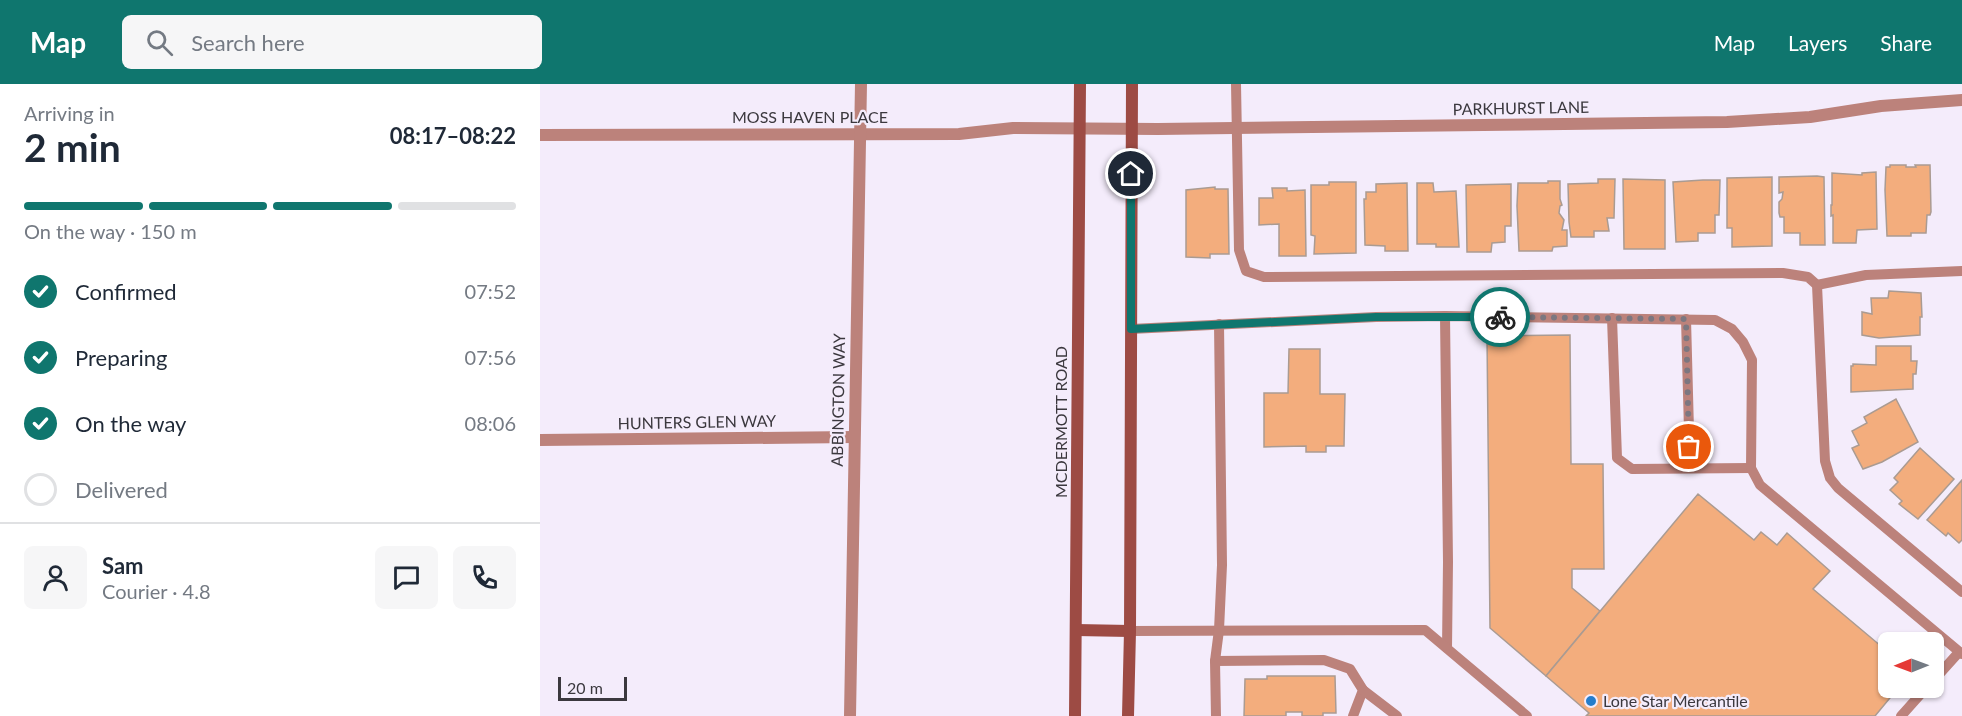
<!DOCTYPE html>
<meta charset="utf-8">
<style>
:root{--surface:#fff;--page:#f6f6f7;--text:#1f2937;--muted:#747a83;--line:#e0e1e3;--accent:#0f766e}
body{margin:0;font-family:Lato,sans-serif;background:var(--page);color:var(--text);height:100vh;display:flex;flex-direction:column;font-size:22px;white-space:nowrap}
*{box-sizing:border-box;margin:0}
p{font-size:20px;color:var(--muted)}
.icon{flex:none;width:33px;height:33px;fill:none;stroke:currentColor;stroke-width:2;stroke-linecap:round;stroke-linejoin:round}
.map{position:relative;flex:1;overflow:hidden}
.side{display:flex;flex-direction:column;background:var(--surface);width:540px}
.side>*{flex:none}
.needle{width:39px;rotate:269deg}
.buttons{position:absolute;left:1338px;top:548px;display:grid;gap:12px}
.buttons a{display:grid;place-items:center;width:66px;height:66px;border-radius:9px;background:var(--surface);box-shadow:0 2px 4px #0004;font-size:30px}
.scale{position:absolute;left:18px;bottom:15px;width:69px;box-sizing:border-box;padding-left:6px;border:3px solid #3b383e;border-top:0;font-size:16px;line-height:21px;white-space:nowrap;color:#3b383e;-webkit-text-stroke:4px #f4ecfb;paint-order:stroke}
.pin{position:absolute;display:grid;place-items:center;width:51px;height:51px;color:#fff;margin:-26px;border:3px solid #fff;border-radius:50%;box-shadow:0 2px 6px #0007}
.courier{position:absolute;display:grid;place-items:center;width:60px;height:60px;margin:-30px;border:4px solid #0f766e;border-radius:50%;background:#fff;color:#222;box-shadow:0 2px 8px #0007}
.overview em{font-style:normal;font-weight:700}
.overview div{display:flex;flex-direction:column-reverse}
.overview{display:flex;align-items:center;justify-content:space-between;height:102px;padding:0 24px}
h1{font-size:39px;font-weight:700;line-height:45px}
.bar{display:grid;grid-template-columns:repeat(4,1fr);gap:9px 6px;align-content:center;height:72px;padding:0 24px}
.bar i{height:8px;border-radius:4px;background:var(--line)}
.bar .active{background:var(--accent)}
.bar p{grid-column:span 4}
.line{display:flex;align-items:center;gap:15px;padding:0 24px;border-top:2px solid var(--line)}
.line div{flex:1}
.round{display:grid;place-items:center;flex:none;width:63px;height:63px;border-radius:9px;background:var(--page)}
ol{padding:0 24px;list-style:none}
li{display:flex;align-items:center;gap:18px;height:66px}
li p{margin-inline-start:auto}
li .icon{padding:6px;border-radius:50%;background:var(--accent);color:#fff;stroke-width:4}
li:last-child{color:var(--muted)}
li i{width:33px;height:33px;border:3px solid var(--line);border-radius:50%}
header{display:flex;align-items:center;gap:36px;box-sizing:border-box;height:84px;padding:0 30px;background:var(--accent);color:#fff}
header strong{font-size:28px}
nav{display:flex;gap:33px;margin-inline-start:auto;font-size:21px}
.search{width:420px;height:54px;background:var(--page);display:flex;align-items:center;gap:15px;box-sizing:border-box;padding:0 21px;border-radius:9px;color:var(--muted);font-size:22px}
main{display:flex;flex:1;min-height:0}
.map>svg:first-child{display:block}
</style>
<header>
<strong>Map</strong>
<div class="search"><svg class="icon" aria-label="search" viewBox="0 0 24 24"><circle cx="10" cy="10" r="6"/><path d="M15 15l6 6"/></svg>Search here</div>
<nav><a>Map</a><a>Layers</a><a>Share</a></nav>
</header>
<main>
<section class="side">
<div class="overview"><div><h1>2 min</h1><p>Arriving in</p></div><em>08:17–08:22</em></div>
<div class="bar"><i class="active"></i><i class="active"></i><i class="active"></i><i></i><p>On the way · 150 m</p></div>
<ol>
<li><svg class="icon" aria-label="check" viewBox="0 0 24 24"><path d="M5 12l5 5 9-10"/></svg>Confirmed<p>07:52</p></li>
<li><svg class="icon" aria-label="check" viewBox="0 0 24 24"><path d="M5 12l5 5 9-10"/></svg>Preparing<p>07:56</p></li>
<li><svg class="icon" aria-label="check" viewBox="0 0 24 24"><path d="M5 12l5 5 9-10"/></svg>On the way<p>08:06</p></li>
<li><i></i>Delivered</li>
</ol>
<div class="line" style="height:108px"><a class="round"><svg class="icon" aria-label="person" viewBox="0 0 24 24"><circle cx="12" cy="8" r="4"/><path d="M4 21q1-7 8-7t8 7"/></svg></a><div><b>Sam</b><p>Courier · 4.8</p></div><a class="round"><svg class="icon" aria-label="chat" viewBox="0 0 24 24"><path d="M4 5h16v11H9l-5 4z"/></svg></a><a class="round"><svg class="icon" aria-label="phone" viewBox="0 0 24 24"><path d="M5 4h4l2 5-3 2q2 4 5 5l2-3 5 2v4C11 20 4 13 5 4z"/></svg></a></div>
</section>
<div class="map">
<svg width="1422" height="632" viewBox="0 0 1422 632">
<rect width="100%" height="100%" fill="#f4ecfb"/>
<g fill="#f3ad7d" stroke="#aa9b92" stroke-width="1.5">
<path d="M1350,81H1366V83H1376L1375,81H1390L1391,128L1390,131H1387L1386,149H1371V152H1347L1345,106L1346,83H1350Z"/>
<path d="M1336,88L1337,145L1317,146L1316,159H1293V131L1291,132V121H1292V89L1322,91V89Z"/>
<path d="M1277,92L1284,93L1285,161H1260V149H1244V133H1240L1239,129V118L1242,115L1243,108L1239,109V93Z"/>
<path d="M1232,93V162L1192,163V144H1187V94Z"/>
<path d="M1058,95H1075L1074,134H1067L1069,147H1054V153H1031L1029,138L1028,100L1058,99Z"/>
<path d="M1083,95L1125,96V165H1084Z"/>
<path d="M1163,96H1180L1179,131H1175V149H1158V157L1136,158L1133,98Z"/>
<path d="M1008,97H1020V115L1022,121L1020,122L1019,129L1024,136L1022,146H1027V162L1013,163L1012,167H979L977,122L978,99H1008Z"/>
<path d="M789,98H816V169L774,170L775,152L771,151V101H789Z"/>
<path d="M867,99L868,167H845V162L825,161L824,115H826V108H836V100Z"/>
<path d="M877,99H893L894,108L916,107L919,163H896V160H877Z"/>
<path d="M971,100V142H965V158L952,159L951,168H927L926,101Z"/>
<path d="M675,103V105H688L689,170H670V174L646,173V106Z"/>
<path d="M732,104H747V107L765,106L766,172H739V140L719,141V114H733Z"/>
<path d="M1349,207L1381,209L1382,233H1380V251L1339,254L1322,251V228L1332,230L1331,214H1348Z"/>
<path d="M1030,251L1031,380H1063L1064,485H1032V504L1060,527L1006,592L950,544L947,252Z"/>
<path d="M1336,262H1371V277H1377L1376,290H1373V305L1311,308V282H1313V280L1336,281Z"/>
<path d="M749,265H780V310H805L804,362H786V368H766V362L724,363V309H748Z"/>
<path d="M1356,315L1378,358L1342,378L1323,385L1312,364L1319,361L1312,347L1327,339L1324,333Z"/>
<path d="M1380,364L1414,395L1378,435L1359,420L1362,417L1350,406L1358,398L1354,394Z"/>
<path d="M1422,396V456L1419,459L1408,449L1406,452L1387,436Z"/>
<path d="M1158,410L1214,456L1221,448L1237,461L1247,449L1290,487L1273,505L1348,568V603H1359L1335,632H1046L1049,629L1006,592Z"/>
<path d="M727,592H795L796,629H783V632H762V628H746V632H704L705,595H727Z"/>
</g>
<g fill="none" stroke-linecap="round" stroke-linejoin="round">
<g stroke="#bc827b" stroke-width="10">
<path d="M696,0L699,166L706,187L724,193L1243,189L1268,193L1277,201L1285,377L1290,394L1298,404L1422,508"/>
<path d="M1277,201L1326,191L1422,187"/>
<path d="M905,232L908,478L907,564"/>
<path d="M1072,234L1077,374L1092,385L1211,384"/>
<path d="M1146,235L1150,384"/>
<path d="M591,245L836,233L905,232L1175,236L1192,245L1203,258L1212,276L1211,384L1220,401L1422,570"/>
<path d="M590,547L885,546L987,632"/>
<path d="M675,577L784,576L810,585L823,606L813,632"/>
<path d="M1394,596L1419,568"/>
<path d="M823,606L857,632"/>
<path d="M676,632L675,577L679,546L682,481L679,240"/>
<path d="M1361,632L1387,603"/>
</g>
<g stroke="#bc827b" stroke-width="12">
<path d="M0,51L419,50L473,44L618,45L1187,38L1270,33L1341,22L1422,16"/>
<path d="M0,356L314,353"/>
<path d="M310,632L321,0"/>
</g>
<g stroke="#9d4b44" stroke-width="12">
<path d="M536,546L590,547"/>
<path d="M535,632L540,0"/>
<path d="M588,632L590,547L592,0"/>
</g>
</g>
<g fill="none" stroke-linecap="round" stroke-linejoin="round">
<path stroke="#7c7780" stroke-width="6" stroke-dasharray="0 10.8" d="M960,233L1146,235L1149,363"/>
<path stroke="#0f766e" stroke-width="8" d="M591,90V245L836,233H960"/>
</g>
<circle fill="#257dcb" stroke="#f4ecfb" stroke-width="2" cx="1051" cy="617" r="6"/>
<g text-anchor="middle" stroke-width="4.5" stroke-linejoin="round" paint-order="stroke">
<g font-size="16" fill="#3b383e" stroke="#f4ecfb">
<text transform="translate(981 24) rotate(-1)" y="6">PARKHURST LANE</text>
<text x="270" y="39">MOSS HAVEN PLACE</text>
<text transform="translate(298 316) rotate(-89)" y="6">ABBINGTON WAY</text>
<text transform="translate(157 338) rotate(-1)" y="6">HUNTERS GLEN WAY</text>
<text transform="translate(521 338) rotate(-90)" y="6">MCDERMOTT ROAD</text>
</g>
<g font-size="16" fill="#3b383e" stroke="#f4ecfb" text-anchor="start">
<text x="1063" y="623">Lone Star Mercantile</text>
</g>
</g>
</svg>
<div class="buttons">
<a><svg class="needle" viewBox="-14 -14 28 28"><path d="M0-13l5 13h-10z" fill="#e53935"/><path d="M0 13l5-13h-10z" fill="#747a83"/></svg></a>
</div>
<div class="scale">20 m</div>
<div class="pin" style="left:1149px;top:363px;background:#ea580c"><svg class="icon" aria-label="bag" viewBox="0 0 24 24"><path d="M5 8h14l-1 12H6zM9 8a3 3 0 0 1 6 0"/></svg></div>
<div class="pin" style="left:591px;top:90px;background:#1f2937"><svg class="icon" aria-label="home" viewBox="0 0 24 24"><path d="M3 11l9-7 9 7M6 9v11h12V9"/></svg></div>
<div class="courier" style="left:960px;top:233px"><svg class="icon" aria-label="bike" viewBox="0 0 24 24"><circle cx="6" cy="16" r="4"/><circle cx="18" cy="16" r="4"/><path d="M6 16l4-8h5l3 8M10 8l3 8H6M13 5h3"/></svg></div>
</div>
</main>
